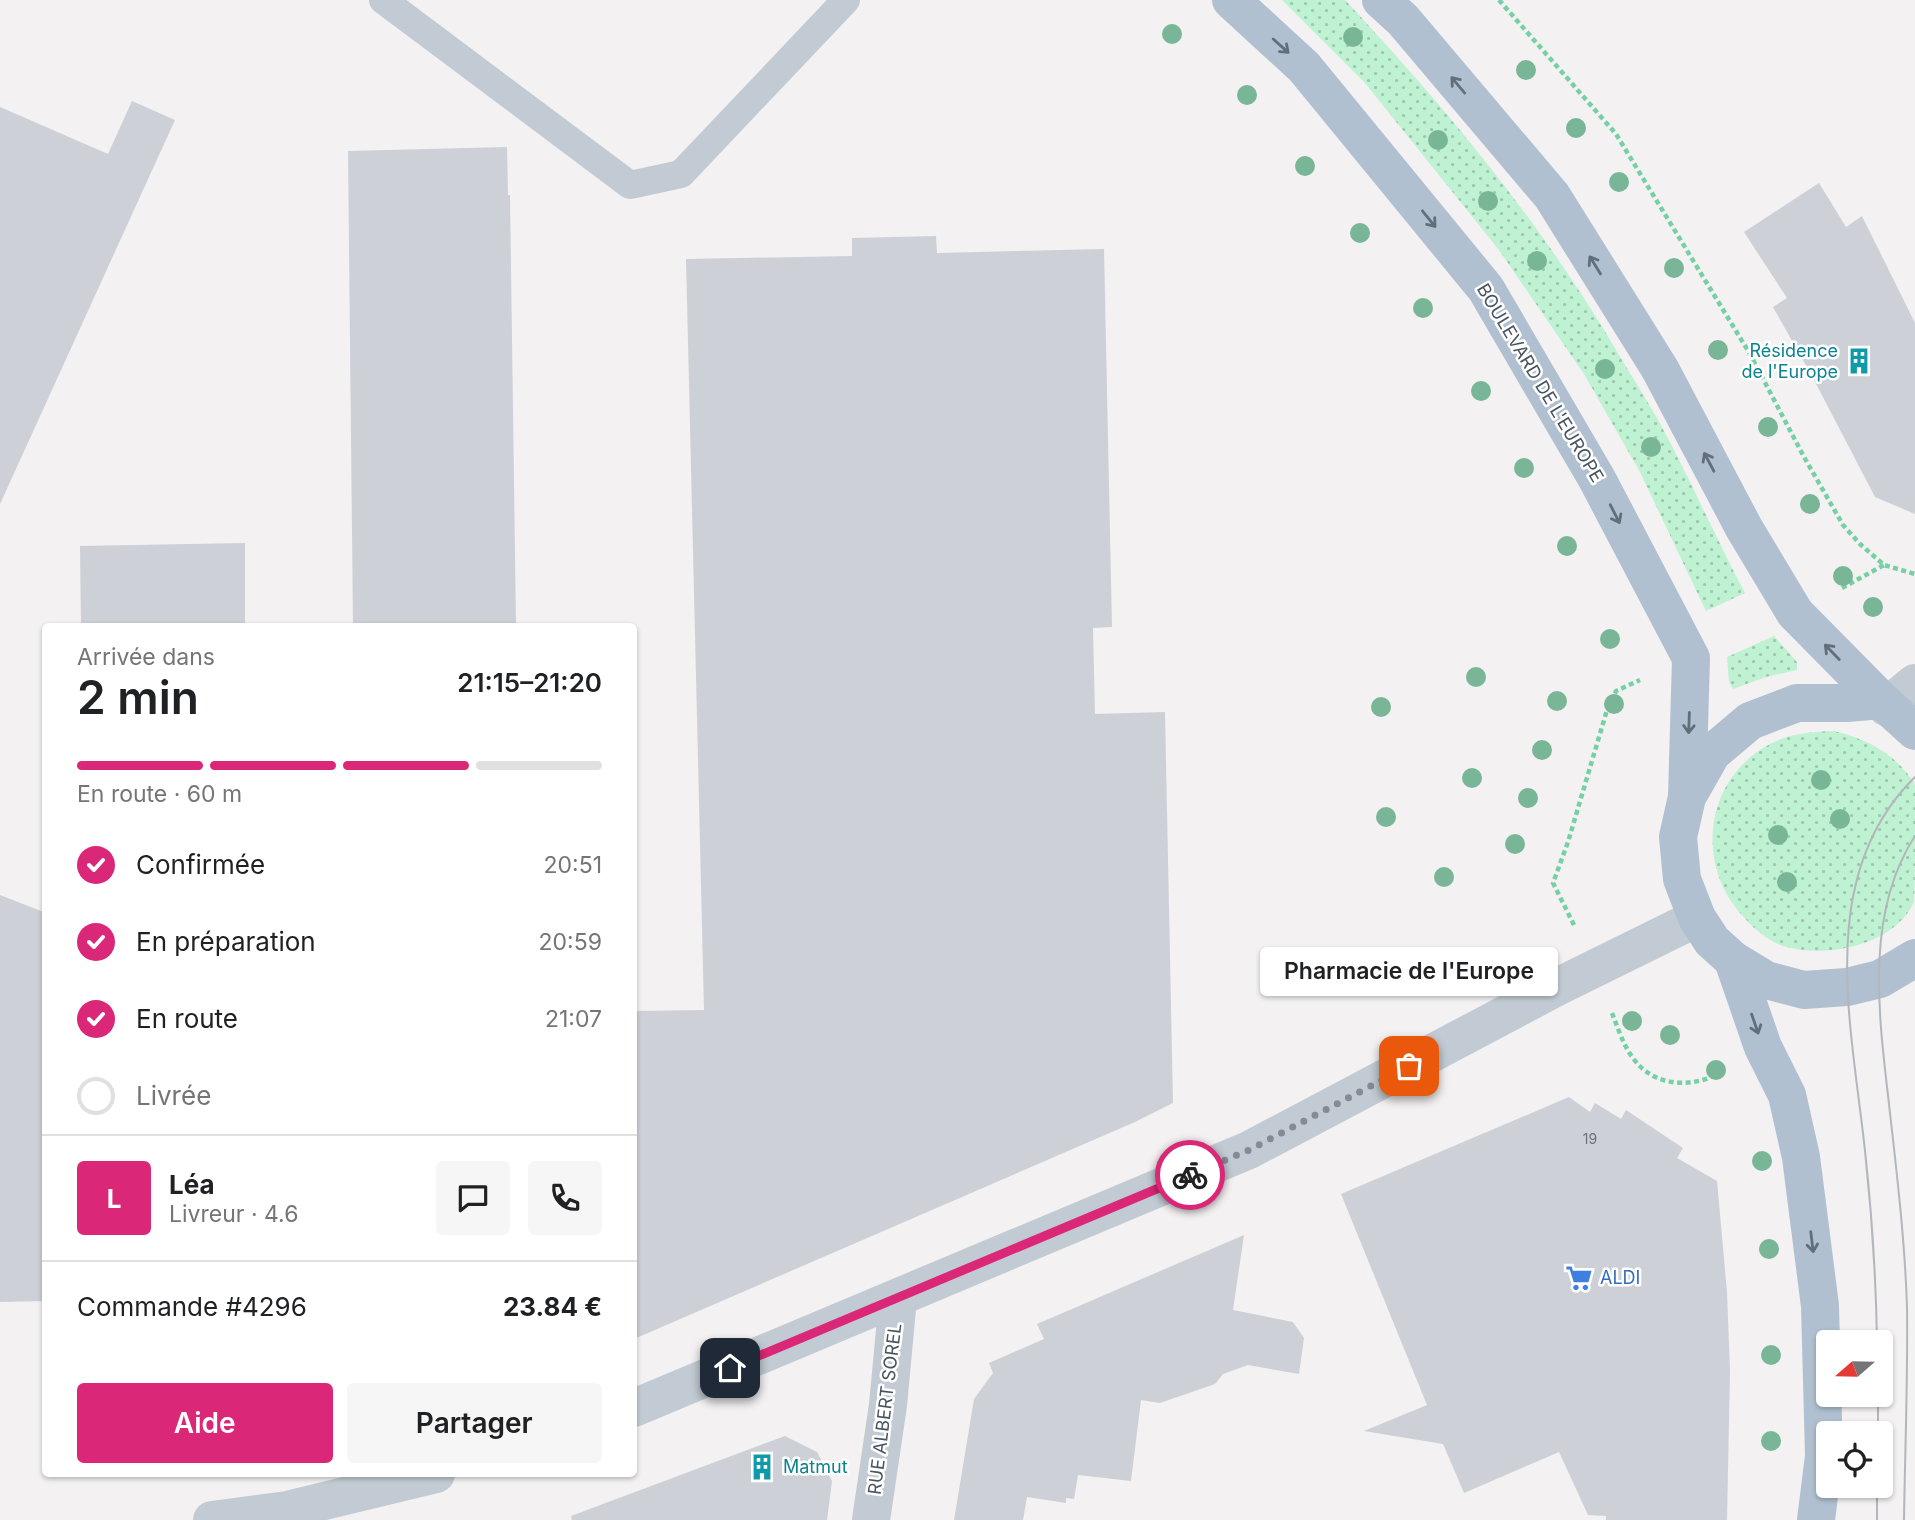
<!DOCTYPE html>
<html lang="fr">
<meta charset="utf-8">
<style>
:root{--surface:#fff;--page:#f6f6f6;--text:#202124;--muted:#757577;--line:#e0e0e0;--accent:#db2777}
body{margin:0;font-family:Inter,sans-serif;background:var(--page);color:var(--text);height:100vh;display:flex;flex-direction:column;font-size:26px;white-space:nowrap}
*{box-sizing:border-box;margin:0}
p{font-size:23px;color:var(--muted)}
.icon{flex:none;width:38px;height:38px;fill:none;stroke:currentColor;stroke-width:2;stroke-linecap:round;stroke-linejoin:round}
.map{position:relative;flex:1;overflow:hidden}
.details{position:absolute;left:42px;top:623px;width:595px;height:854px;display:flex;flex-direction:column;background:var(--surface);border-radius:7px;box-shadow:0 2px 5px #0004}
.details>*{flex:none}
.needle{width:46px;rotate:250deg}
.tools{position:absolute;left:1816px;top:1330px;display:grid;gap:14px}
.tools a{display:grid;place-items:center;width:77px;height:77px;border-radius:7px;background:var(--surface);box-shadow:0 2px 5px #0004;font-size:35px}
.pin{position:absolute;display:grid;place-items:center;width:60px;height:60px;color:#fff;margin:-30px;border-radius:14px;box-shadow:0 4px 10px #0006}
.courier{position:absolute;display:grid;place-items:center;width:70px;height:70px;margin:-35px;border:5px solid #db2777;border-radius:50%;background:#fff;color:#222;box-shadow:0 2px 9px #0007}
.bubble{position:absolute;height:49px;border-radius:7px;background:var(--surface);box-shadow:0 2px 5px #0004;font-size:23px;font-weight:600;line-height:49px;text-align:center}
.overview em{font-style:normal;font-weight:600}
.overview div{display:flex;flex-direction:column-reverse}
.overview{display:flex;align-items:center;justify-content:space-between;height:119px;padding:0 35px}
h1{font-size:46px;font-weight:600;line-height:52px}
.bar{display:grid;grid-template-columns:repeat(4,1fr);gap:10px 7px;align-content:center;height:84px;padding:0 35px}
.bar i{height:9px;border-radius:5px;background:var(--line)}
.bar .active{background:var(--accent)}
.bar p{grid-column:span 4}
.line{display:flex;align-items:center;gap:18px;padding:0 35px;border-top:2px solid var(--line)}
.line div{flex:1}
.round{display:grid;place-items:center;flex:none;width:74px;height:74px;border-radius:7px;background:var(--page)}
ol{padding:0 35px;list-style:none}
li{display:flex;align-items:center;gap:21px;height:77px}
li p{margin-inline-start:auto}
li .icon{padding:7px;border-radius:50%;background:var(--accent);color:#fff;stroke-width:4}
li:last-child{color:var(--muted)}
li i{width:38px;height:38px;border:4px solid var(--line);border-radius:50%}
.button{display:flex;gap:14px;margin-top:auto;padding:14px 35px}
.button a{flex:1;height:80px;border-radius:7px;background:var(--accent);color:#fff;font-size:28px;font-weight:600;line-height:80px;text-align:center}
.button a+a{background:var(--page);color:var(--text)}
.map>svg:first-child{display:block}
</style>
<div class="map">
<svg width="1915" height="1520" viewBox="0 0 1915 1520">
<defs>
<pattern id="grass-dots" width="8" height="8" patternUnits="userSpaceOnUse" patternTransform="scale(1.75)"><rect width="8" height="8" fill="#bff1d3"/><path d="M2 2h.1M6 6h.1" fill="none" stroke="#9dc6ae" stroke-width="1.8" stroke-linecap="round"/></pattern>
</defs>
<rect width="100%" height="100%" fill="#f3f1f1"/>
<g fill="url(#grass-dots)">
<path d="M1282,0H1345C1447,109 1543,225 1619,355C1639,388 1660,421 1677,456C1700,501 1721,548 1745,593L1706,611L1640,472L1584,374L1499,250L1365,83Z"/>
<path d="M1774,636L1797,662V670L1766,677L1733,689L1729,682L1727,657Z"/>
<path d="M1834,731C1862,738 1887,749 1906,772C1909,776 1914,781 1915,785C1915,797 1915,820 1915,833C1915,847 1915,892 1914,902C1894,946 1825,959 1783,946C1766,940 1752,927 1741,914C1694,861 1706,776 1772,743C1792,733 1812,732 1834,731Z"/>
</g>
<g fill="#cdd0d6">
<path d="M132,101L175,120L0,504V107L108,154Z"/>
<path d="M507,147L508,195H510L516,626H353L348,151Z"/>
<path d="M1819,183L1846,227L1862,216L1915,323V514L1875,497L1813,378L1773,307L1787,298L1744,232Z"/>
<path d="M936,236L937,253L1104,249L1112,627L1093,628L1095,714L1165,712L1173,1103L1135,1122L634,1339V1011L704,1010L686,259L852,256V238Z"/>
<path d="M245,543V626H81L80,546Z"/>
<path d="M0,895L46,913V1301L0,1302Z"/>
<path d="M1569,1097L1590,1112L1595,1103L1621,1119L1626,1110L1683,1148L1677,1158L1717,1181L1727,1292L1730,1371L1727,1520H1606V1516L1588,1515L1559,1452L1464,1493L1443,1444L1364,1431L1427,1405L1341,1194Z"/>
<path d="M1244,1235L1233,1310L1293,1322L1304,1338L1299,1374L1248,1365L1223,1374L1215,1384L1160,1403L1141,1400L1131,1481L1078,1475L1074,1499L1066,1498V1503L1027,1497L1023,1520H954L974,1399L993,1373L989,1363L1044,1339L1037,1324Z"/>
<path d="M785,1436L817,1452L832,1481L827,1520H572L571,1516Z"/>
</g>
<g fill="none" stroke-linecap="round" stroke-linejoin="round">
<g stroke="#76d0a5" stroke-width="4.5" stroke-dasharray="5 3.5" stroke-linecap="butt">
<path d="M1499,0L1616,134L1750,354L1804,457L1843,525L1860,544L1884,565L1915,574"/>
<path d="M1842,588L1884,565"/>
<path d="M1574,925L1553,883L1568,842L1607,710L1616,691L1640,680"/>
<path d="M1612,1013C1618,1028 1623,1045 1633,1058C1653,1087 1693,1089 1721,1072"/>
</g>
<path stroke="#c2cbd3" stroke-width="28" d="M383,0L630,185L681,174L846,0"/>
<path stroke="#c2cbd3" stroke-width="38" d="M871,1520L888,1405L898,1298"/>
<g stroke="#c2cbd3" stroke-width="38">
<path d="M1886,707L1915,683"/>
<path d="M634,1408L1249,1150L1557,987L1697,918"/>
<path d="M212,1520L287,1510L436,1474"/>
</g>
<g stroke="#b0c0d0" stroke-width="38">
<path d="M1231,0L1304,67L1486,289L1597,479L1691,658L1687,797"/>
<path d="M1381,0L1403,20L1552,196L1660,369L1744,528L1795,613L1881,700"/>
<path d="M1915,731L1881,700L1847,703H1797L1750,721L1712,753L1687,797L1678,837L1682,879L1697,918L1712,941L1733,960L1766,980L1804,990L1847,987L1880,979L1915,958"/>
<path d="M1733,960L1763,1047L1787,1095L1801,1157L1820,1306L1824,1456L1816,1520"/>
</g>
<g stroke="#b3b6bb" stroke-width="2">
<path d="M1877,1342C1876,1279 1872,1215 1865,1151C1852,1027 1814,876 1915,777"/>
<path d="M1878,1395V1433"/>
<path d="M1877,1520V1486"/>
<path d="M1904,1520C1905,1449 1908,1378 1907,1307C1905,1245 1898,1183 1891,1122C1881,1029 1861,919 1915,836"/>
</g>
</g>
<g fill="#79b697">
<circle cx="1172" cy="34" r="10"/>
<circle cx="1353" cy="37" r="10"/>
<circle cx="1526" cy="70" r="10"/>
<circle cx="1247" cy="95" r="10"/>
<circle cx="1576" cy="128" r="10"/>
<circle cx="1438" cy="140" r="10"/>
<circle cx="1305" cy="166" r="10"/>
<circle cx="1619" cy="182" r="10"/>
<circle cx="1488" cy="201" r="10"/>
<circle cx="1360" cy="233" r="10"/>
<circle cx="1537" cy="261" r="10"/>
<circle cx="1674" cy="268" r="10"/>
<circle cx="1423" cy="308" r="10"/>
<circle cx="1718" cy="350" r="10"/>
<circle cx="1605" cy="369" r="10"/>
<circle cx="1481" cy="391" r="10"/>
<circle cx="1768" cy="427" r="10"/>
<circle cx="1651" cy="447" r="10"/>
<circle cx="1524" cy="468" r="10"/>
<circle cx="1810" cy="504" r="10"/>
<circle cx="1567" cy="546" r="10"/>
<circle cx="1843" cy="576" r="10"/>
<circle cx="1873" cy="607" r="10"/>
<circle cx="1610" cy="639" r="10"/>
<circle cx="1476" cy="677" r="10"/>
<circle cx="1557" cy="701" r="10"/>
<circle cx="1614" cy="704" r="10"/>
<circle cx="1381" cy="707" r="10"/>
<circle cx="1542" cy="750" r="10"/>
<circle cx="1472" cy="778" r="10"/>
<circle cx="1821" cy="780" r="10"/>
<circle cx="1528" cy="798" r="10"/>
<circle cx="1386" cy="817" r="10"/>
<circle cx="1840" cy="819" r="10"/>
<circle cx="1778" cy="835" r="10"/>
<circle cx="1515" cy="844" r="10"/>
<circle cx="1444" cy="877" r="10"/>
<circle cx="1787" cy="882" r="10"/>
<circle cx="1632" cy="1021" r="10"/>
<circle cx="1670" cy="1035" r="10"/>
<circle cx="1716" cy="1070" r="10"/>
<circle cx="1762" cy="1161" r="10"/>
<circle cx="1769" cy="1249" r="10"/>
<circle cx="1771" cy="1355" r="10"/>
<circle cx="1771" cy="1441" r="10"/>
</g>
<defs><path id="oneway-shaft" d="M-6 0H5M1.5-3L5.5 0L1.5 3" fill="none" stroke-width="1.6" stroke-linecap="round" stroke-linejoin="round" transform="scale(1.75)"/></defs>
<g stroke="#626f7b">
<use href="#oneway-shaft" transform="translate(1281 46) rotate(42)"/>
<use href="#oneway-shaft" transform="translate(1458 85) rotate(-130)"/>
<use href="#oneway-shaft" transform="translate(1429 219) rotate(51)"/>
<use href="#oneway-shaft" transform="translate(1595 265) rotate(-122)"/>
<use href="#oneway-shaft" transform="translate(1709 462) rotate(-118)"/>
<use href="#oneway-shaft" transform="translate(1615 514) rotate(63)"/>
<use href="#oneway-shaft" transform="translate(1832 652) rotate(-134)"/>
<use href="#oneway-shaft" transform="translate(1689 723) rotate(92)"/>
<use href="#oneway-shaft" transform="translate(1755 1024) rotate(71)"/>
<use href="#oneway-shaft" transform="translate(1812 1242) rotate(83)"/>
</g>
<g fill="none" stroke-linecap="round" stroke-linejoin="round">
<path stroke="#848b92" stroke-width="7" stroke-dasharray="0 12.6" d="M1190,1175L1249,1150L1409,1066"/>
<path stroke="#db2777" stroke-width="9" d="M730,1368L1190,1175"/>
</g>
<defs>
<g id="building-bare" transform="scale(2.1)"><path d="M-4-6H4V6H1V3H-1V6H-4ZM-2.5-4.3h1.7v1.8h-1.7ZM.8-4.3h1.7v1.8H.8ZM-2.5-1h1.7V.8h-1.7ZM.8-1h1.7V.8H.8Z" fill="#0f9aa8" stroke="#fff" stroke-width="2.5" paint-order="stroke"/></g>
<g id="supermarket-bare" transform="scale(2.1)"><path d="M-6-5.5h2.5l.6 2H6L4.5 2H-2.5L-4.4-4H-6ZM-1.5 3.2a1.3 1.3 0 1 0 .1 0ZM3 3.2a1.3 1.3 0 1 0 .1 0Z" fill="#3f7fe0" stroke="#fff" stroke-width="2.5" paint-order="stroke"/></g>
</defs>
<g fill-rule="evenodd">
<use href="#building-bare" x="1859" y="361"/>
<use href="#supermarket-bare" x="1579" y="1278"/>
<use href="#building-bare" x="762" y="1467"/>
</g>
<g text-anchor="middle" stroke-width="5" stroke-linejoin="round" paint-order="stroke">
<g font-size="14" fill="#69737d">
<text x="1590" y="1144">19</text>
</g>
<g font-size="18" fill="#0d838f" stroke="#fff" text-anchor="end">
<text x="1838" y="357">Résidence<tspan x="1838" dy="21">de l'Europe</tspan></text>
<text x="783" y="1473" text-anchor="start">Matmut</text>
</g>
<g font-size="18" fill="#48545f" stroke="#fff">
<text transform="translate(1540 383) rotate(59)" y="6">BOULEVARD DE L'EUROPE</text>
<text transform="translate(885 1409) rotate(-83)" y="6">RUE ALBERT SOREL</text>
</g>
<g font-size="18" fill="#366cbe" stroke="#fff" text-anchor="start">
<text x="1600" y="1284">ALDI</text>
</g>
</g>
</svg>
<div class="tools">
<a><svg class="needle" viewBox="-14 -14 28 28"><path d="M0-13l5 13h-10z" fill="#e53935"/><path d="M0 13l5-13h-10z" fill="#757577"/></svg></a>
<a><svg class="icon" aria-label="locate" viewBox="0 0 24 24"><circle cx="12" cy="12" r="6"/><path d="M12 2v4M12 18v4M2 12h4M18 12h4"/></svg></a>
</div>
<div class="pin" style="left:1409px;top:1066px;background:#ea580c"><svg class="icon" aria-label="bag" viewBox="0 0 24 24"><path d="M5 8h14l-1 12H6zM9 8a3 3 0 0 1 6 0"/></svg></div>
<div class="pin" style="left:730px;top:1368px;background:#1f2937"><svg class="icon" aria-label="home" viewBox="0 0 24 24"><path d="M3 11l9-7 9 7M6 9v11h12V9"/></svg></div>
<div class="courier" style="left:1190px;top:1175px"><svg class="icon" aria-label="bike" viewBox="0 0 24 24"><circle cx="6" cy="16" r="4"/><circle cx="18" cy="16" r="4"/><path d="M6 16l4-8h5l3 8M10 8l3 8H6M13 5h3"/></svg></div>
<div class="bubble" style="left:1260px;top:947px;width:298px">Pharmacie de l'Europe</div>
<section class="details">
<div class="overview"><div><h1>2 min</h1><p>Arrivée dans</p></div><em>21:15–21:20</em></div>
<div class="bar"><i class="active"></i><i class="active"></i><i class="active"></i><i></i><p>En route · 60 m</p></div>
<ol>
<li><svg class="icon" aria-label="check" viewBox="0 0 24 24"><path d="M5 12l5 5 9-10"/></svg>Confirmée<p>20:51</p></li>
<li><svg class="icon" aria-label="check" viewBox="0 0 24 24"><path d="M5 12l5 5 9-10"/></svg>En préparation<p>20:59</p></li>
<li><svg class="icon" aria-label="check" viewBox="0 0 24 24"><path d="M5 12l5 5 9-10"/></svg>En route<p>21:07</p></li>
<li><i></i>Livrée</li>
</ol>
<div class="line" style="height:126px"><b class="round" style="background:var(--accent);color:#fff">L</b><div><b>Léa</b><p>Livreur · 4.6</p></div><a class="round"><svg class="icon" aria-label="chat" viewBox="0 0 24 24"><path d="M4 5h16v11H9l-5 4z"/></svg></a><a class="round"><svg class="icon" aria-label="phone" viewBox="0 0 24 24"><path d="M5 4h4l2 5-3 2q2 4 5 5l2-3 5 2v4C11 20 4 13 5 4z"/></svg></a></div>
<div class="line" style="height:91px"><div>Commande #4296</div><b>23.84 €</b></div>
<div class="button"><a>Aide</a><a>Partager</a></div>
</section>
</div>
